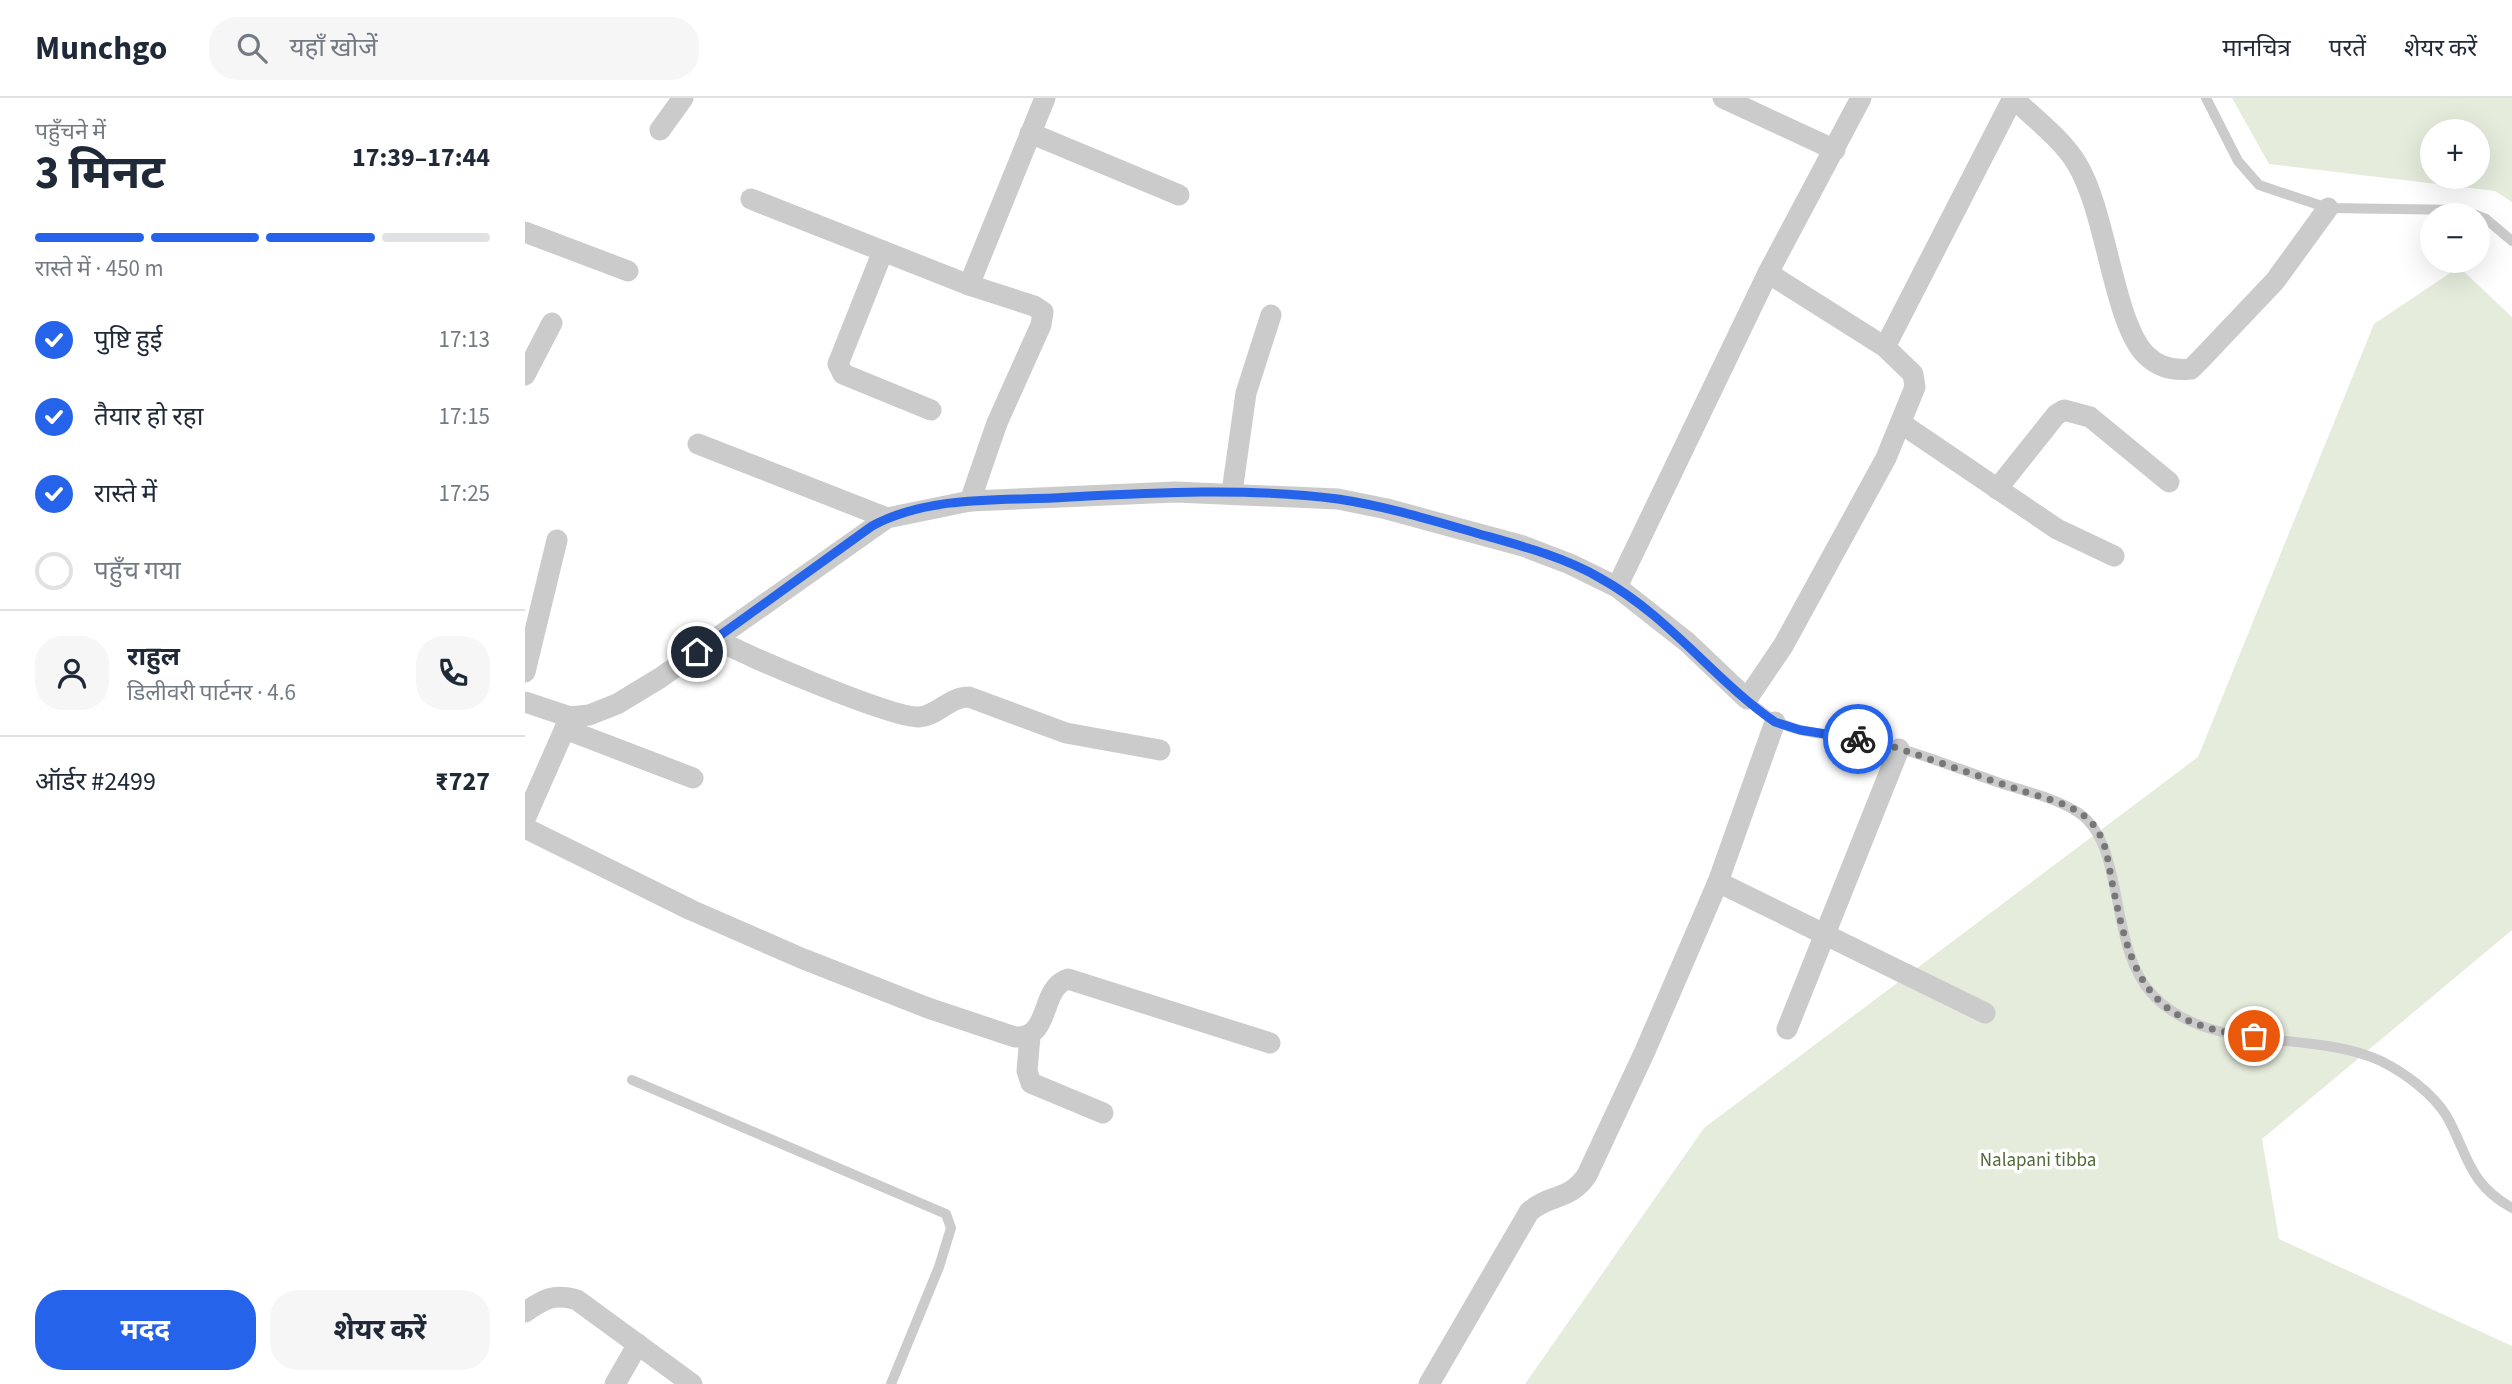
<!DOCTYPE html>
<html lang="hi">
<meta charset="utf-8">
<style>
:root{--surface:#fff;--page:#f6f6f7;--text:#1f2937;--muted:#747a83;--line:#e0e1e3;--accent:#2563eb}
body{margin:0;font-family:"Source Sans 3","Noto Sans Devanagari",sans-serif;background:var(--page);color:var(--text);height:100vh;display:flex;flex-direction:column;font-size:26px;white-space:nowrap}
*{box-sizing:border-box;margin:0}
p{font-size:23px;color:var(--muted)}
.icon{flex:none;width:38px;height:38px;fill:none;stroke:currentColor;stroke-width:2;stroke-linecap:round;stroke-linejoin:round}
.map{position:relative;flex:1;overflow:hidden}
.details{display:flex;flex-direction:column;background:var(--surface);width:525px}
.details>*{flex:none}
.fabs{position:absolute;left:1895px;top:21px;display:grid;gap:14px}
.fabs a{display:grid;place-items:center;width:70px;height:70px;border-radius:50%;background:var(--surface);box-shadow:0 7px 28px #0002;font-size:35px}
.pin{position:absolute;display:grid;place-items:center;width:60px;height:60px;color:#fff;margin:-30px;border:4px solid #fff;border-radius:50%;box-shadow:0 2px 7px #0007}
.courier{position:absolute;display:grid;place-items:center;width:70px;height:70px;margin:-35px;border:5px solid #2563eb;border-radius:50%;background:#fff;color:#222;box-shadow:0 2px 9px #0007}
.head em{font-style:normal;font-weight:700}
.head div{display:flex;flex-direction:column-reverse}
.head{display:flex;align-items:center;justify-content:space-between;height:119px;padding:0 35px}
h1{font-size:46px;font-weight:700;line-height:52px}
.bar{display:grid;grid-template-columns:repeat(4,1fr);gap:10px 7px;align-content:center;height:84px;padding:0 35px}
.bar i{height:9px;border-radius:5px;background:var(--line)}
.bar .active{background:var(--accent)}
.bar p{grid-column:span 4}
.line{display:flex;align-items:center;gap:18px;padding:0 35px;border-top:2px solid var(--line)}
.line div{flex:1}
.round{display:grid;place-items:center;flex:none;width:74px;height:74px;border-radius:28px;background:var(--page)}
ol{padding:0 35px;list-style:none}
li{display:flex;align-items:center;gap:21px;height:77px}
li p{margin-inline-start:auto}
li .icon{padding:7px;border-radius:50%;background:var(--accent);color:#fff;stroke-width:4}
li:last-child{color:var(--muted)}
li i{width:38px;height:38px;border:4px solid var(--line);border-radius:50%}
.action{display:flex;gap:14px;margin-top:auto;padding:14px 35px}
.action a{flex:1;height:80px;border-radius:28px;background:var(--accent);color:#fff;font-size:28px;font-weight:700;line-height:80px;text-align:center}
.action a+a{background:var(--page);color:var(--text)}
header{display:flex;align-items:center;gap:42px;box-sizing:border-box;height:98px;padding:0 35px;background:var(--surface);border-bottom:2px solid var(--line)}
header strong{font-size:33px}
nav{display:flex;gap:38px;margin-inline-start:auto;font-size:24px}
.search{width:490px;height:63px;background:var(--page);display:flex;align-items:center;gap:18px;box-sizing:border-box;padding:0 24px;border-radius:28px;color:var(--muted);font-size:26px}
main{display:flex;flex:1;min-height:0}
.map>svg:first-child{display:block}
</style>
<header>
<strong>Munchgo</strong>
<div class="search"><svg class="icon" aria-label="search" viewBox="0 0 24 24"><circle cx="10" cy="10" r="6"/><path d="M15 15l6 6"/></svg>यहाँ खोजें</div>
<nav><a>मानचित्र</a><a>परतें</a><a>शेयर करें</a></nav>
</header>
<main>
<section class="details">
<div class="head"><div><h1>3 मिनट</h1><p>पहुँचने में</p></div><em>17:39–17:44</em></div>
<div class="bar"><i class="active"></i><i class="active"></i><i class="active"></i><i></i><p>रास्ते में · 450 m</p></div>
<ol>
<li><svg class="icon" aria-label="check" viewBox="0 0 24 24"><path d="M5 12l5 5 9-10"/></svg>पुष्टि हुई<p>17:13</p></li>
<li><svg class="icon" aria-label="check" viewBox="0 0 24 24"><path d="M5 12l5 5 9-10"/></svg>तैयार हो रहा<p>17:15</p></li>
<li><svg class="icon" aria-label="check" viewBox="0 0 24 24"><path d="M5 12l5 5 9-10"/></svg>रास्ते में<p>17:25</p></li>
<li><i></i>पहुँच गया</li>
</ol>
<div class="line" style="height:126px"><a class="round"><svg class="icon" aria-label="person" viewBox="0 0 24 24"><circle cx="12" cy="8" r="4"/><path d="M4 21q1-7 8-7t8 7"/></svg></a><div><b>राहुल</b><p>डिलीवरी पार्टनर · 4.6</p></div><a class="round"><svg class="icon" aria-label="phone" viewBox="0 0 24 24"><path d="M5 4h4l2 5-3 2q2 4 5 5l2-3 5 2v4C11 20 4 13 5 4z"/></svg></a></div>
<div class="line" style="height:91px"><div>ऑर्डर #2499</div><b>₹727</b></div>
<div class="action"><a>मदद</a><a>शेयर करें</a></div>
</section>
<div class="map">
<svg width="1987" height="1286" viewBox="0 0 1987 1286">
<rect width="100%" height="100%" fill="#fff"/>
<g fill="#e5ecdc" fill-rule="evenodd">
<path d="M1707,0H1987V104L1970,93L1744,66ZM1908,33H1953V79H1908Z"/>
<path d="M1934,169L1987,219V832L1737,1041L1754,1141L1987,1248V1286H1000L1179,1030L1673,659L1849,226Z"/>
</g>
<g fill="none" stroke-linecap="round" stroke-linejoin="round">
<g stroke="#cbcbcb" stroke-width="10">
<path d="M1681,0L1713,63L1734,87L1803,110L1938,112L1961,121L1987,143"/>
<path d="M1222,601C1269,646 1302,630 1359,646C1398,656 1436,672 1475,685C1499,693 1527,699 1549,712C1603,741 1581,847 1627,896C1684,958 1785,930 1856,963C1880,975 1907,995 1921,1017C1943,1055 1942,1085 1987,1110"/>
<path d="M107,982L421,1116L426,1130L414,1169L366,1286"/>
</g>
<g stroke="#cbcbcb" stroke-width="21">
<path d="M1198,0L1310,52"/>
<path d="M1488,0C1509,20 1537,41 1552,66C1582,115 1588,224 1621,257C1634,270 1649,273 1666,271L1676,261L1750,183L1803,110"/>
<path d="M135,32L158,0"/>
<path d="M505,35L654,97"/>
<path d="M226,101L444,187L509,208L518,214L516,227L472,325L445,403"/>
<path d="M0,134L103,173"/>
<path d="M358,153L313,266L318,276L406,312"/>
<path d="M444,187L520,0"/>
<path d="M1360,249L1488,0"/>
<path d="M0,277L27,225"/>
<path d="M1377,326L1532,431L1589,458"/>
<path d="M173,346L362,420"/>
<path d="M1472,391L1531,317L1539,312L1565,319L1644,384"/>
<path d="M707,394L721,295L746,217"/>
<path d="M1092,489L1243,175L1336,0"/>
<path d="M191,541C218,557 367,620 394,619C412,618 424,599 444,599L541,635L635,652"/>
<path d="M0,574L32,442"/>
<path d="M0,604L45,619L64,617L92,606L135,580L362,420L445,403L650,394L813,401L862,411L998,448L1045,466L1092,489L1162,544L1222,601L1258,548L1361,360L1390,289L1388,276L1360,249L1243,175"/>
<path d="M1250,624L1193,784L1460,915"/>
<path d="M40,631L168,680"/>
<path d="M0,721L45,619"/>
<path d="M0,730L166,812L276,860L403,910L490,939C527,941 514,890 543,881L745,945"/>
<path d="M1262,931L1374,651"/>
<path d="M505,938L502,973L506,985L578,1015"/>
<path d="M0,1214C19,1201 29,1195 52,1202L167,1286"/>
<path d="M90,1286L113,1246"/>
<path d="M904,1286L1004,1114C1023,1096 1045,1103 1062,1077L1120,953L1193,784"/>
</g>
</g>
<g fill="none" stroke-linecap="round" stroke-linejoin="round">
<path stroke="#777" stroke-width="7" stroke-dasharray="0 12.6" d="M1333,641L1360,646C1405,661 1450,677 1495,692C1517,700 1546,705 1563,721C1580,737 1582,757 1586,779C1605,874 1619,928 1729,938"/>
<path stroke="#2563eb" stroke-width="9" d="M172,554L347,428C400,399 469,402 528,400C622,395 718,389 813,401C860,408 906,422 951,435C993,447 1037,458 1075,480C1144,518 1188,581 1250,624L1275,632L1333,641"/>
</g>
<g text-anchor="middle" stroke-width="7" stroke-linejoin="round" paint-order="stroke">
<g font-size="19" fill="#536a3b" stroke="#fff">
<text x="1513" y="1068">Nalapani tibba</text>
</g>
</g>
</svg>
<div class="fabs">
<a>+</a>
<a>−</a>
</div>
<div class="pin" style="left:1729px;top:938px;background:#ea580c"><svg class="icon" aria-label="bag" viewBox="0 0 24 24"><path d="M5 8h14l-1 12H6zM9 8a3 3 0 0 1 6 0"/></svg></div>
<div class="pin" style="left:172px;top:554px;background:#1f2937"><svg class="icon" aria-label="home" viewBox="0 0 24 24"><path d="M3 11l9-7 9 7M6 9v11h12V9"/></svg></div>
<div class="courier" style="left:1333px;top:641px"><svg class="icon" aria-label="bike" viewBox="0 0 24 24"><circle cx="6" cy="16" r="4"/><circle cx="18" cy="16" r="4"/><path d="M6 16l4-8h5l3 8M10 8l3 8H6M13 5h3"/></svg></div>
</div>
</main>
